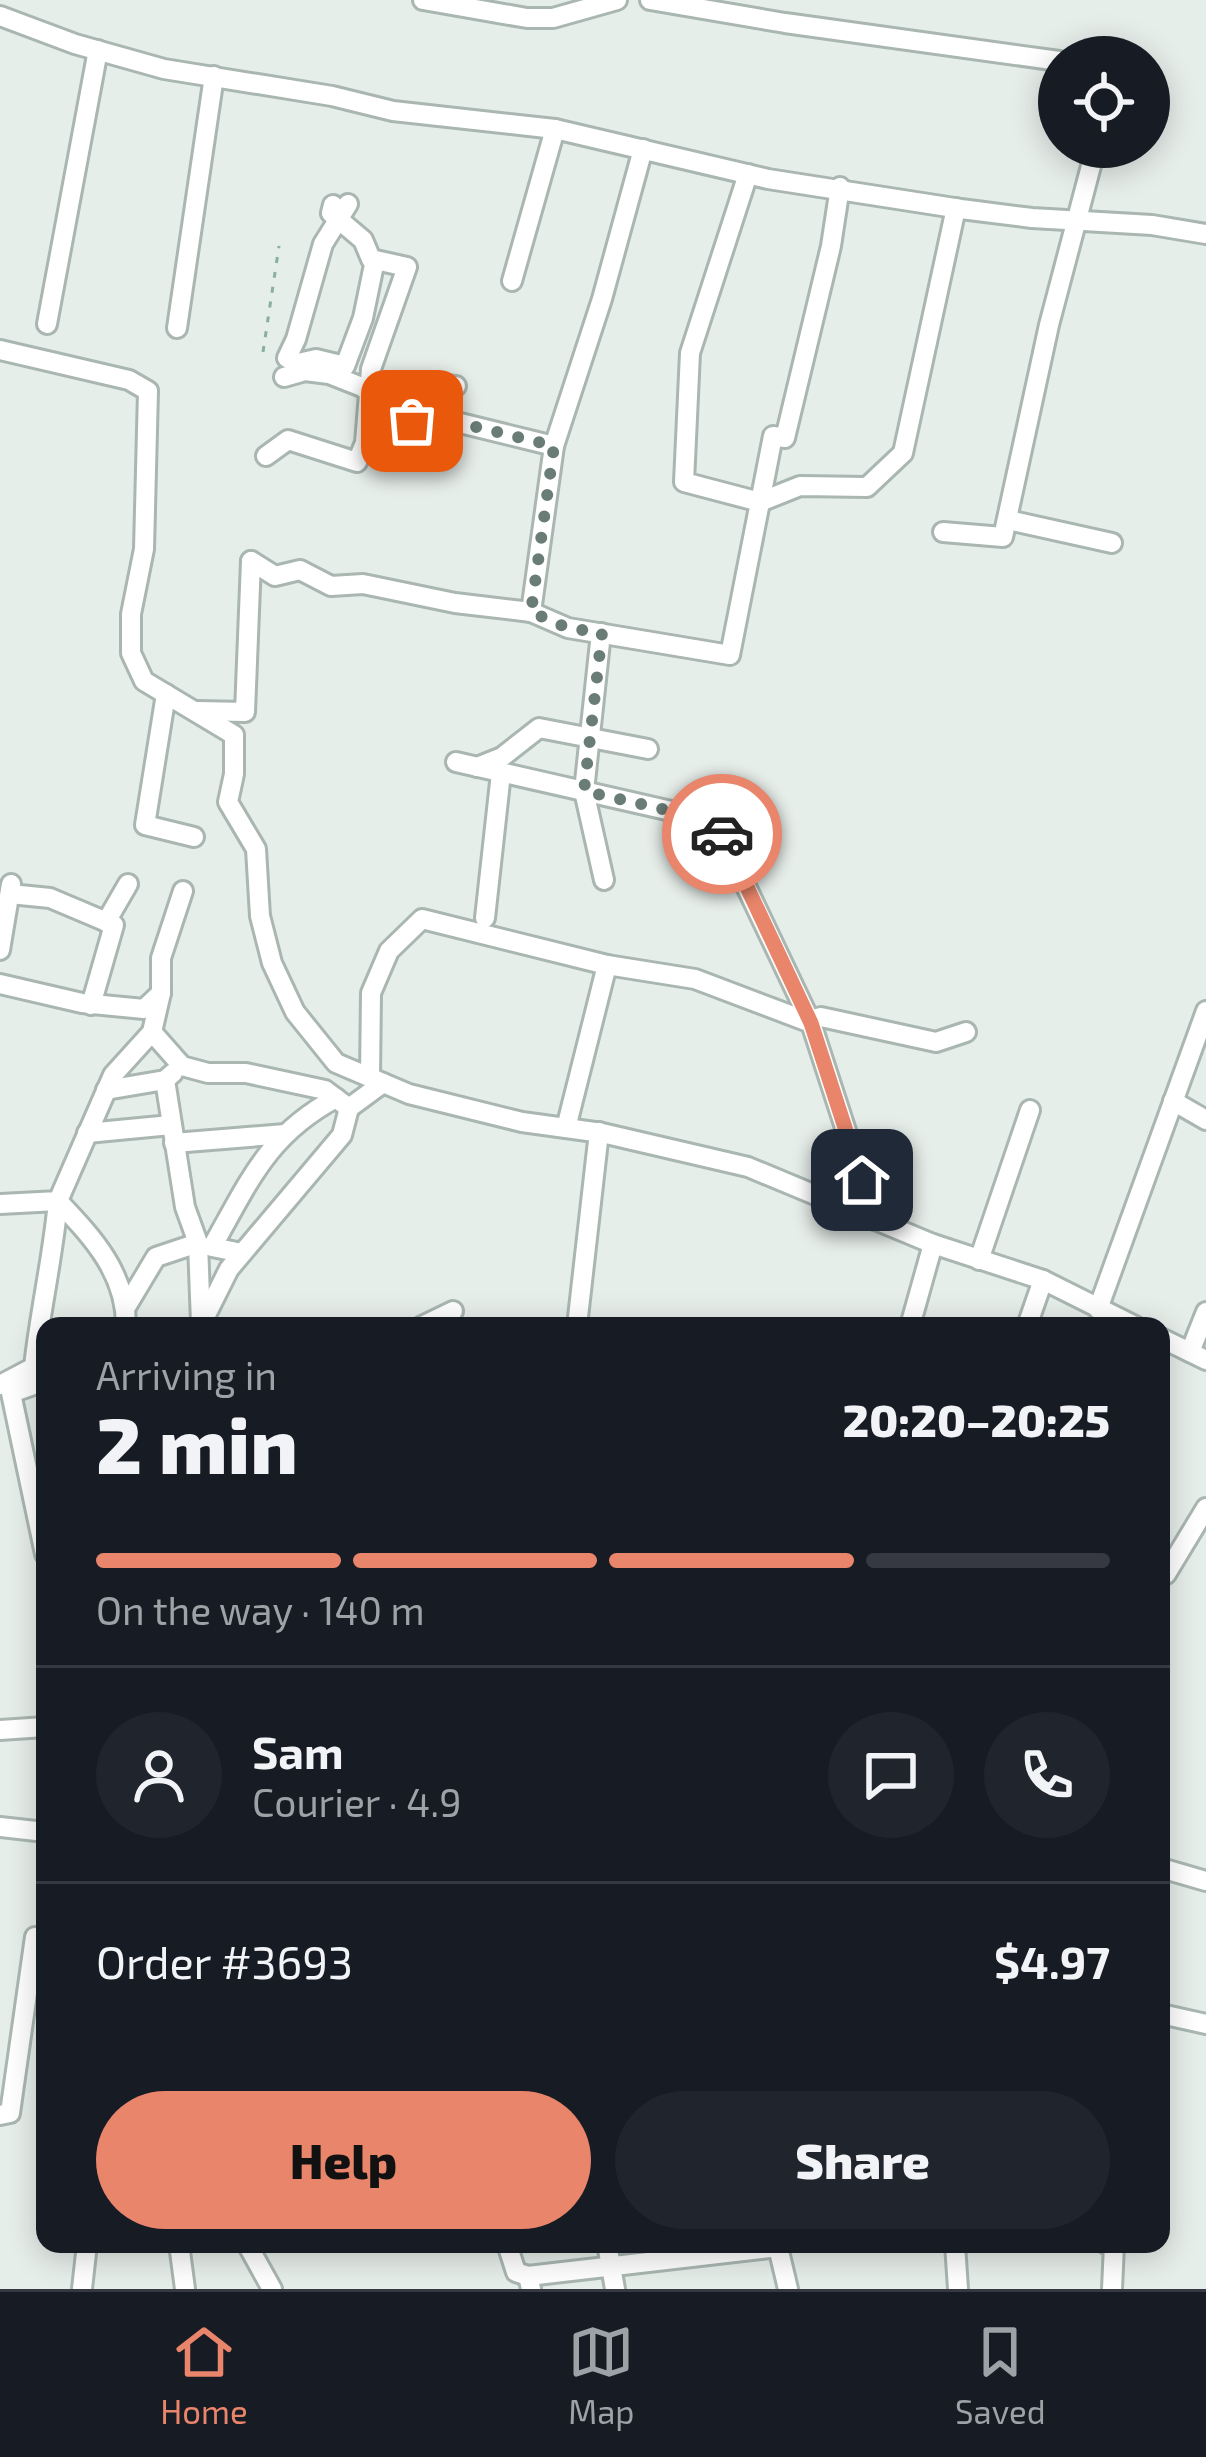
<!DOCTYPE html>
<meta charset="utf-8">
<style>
:root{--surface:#171b24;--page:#20242c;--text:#f1f3f6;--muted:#9ea1a6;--line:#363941;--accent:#e8856a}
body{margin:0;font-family:"Exo 2",sans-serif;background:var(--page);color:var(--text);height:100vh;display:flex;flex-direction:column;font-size:45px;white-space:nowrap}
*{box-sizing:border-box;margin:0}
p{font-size:39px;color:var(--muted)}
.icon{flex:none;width:66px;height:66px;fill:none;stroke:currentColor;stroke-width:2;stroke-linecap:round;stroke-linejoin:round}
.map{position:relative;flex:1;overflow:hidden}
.sheet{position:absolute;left:36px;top:1317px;width:1134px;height:936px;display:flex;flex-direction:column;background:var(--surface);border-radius:24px;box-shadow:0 6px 30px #0003}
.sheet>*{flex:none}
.buttons{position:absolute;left:1038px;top:36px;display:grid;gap:24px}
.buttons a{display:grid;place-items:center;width:132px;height:132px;border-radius:50%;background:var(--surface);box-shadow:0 6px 30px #0003;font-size:60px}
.pin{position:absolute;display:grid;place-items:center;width:102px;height:102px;color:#fff;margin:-51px;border-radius:24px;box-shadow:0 6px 18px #0006}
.courier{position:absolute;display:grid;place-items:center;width:120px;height:120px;margin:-60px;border:9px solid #e8856a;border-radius:50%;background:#fff;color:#222;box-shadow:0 3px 15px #0007}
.summary em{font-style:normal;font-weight:800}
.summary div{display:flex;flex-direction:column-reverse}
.summary{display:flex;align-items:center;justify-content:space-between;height:204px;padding:0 60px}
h1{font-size:78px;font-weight:800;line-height:90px}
.bar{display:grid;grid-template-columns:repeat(4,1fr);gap:18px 12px;align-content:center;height:144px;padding:0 60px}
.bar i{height:15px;border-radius:9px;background:var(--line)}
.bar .current{background:var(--accent)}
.bar p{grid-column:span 4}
.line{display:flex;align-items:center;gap:30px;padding:0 60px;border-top:3px solid var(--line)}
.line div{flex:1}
.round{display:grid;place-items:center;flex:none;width:126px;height:126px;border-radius:63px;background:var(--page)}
.primary-button{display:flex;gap:24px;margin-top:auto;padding:24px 60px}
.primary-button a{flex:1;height:138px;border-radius:72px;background:var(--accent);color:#111;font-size:48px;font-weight:800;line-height:138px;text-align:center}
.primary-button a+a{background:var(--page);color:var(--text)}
.tab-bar{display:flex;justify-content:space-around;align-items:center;height:168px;border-top:3px solid var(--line);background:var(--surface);font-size:33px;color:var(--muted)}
.tab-bar a{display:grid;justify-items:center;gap:6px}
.tab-bar .current{color:var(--accent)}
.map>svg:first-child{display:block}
</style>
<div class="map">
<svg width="1206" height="2289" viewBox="0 0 1206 2289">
<rect width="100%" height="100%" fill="#e6eeea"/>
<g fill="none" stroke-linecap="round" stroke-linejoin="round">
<g stroke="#a9b6b1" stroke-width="24">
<g id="street">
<path d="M423,0L527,18H553L617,0"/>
<path d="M650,0L785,23L1059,61"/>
<path d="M0,16L75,44L164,69L332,96L393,111L555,129L768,179L961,209L1032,218L1152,225L1206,234"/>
<path d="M748,174L690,353L684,482L760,502L800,486L867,487L903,453L956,208"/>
<path d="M512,281L555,129"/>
<path d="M47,324L98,50"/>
<path d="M177,328L214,76"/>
<path d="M0,350L129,380L148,391L144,549L131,614V653L144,681L234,735V774L228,802L256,849L260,916L272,963L295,1012L336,1063L409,1094L522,1122L602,1133L748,1167L933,1244L1043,1280L1135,1326"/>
<path d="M287,358L296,339L323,244L348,204"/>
<path d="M294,364L316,359L345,366L363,318L375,260"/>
<path d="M284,377L305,371L329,374L362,387L412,421L456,422L554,446L602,299L643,149"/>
<path d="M432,384L456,386"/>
<path d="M266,456L288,440L357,462L365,443L371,369L407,267L371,259L363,240L331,213L333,205"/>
<path d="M1008,520L1112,543"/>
<path d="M943,532L1003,537L1049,325L1096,147"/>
<path d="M251,561L275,576L300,570L331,586L363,584L455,603L531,612L554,446"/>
<path d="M531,612L568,628L730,655L773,436L785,438L831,246L840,187"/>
<path d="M601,633L584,791L604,880"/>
<path d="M166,694L145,825L194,837"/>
<path d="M198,711L245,712L251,561"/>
<path d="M456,762L715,821L811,1023L875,1220"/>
<path d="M477,767L502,757L539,728L648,749"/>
<path d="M10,894L50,898L114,925L91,1005"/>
<path d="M485,918L501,773"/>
<path d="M106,922L128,884"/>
<path d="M0,950L11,884"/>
<path d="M0,984L82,1003L144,1009L161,993V958L183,891"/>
<path d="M152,1032L182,1066L208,1073H246L325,1090L349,1108L383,1083"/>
<path d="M370,1077L371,993L389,951L422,919L607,965L695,979L806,1021L821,1017L936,1042L966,1032"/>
<path d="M165,1080L185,1207L198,1243L201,1323"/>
<path d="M106,1090L165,1080L173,1073"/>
<path d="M1173,1101L1206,1120"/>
<path d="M566,1128L607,965"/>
<path d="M87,1133L171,1125"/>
<path d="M174,1143L285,1134"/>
<path d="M58,1201C93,1238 126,1273 126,1326"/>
<path d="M0,1204L58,1201L113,1075L152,1032L161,993"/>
<path d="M242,1253L212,1247C249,1182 267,1135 336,1098"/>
<path d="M979,1260L1030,1110"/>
<path d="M126,1307L156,1257L198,1243"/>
<path d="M1098,1309L1206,1011"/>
<path d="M201,1325L229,1269L342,1135L349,1108"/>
<path d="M422,1326L453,1311"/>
<path d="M577,1326L599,1132"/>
<path d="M910,1326L933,1244"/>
<path d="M1027,1326L1043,1280"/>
<path d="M1161,1338L1206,1360"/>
<path d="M1190,1352L1206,1312"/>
<path d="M45,1381L11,1393L45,1554"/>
<path d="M0,1385L34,1367C40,1311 53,1257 58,1201"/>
<path d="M1166,1574L1206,1508"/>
<path d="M0,1730L45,1727"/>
<path d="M0,1827L45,1832"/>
<path d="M1161,1868L1206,1881"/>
<path d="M1161,2014L1206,2024"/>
<path d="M0,2115L10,2113L35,1937"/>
<path d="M179,2244L185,2289"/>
<path d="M247,2244L272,2289"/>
<path d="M507,2244L516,2272L528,2276L531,2289"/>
<path d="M607,2244L615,2289"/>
<path d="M955,2244L958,2289"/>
<path d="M1106,2244L1114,2245L1112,2289"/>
<path d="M778,2247L788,2289"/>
<path d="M528,2276L778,2247V2244"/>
<path d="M82,2289L87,2244"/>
</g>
</g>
<path stroke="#89afa2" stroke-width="3" stroke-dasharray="6 9" stroke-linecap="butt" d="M263,352L279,246"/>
<use href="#street" stroke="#fff" stroke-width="18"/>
</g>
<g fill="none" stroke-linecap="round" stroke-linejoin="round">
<path stroke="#697c76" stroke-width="12" stroke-dasharray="0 21.6" d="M412,421L456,422L554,446L531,612L568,628L602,633L584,791L715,821L722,834"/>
<path stroke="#e8856a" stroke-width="15" d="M722,834L811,1023L862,1180"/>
</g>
</svg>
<div class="buttons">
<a><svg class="icon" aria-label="locate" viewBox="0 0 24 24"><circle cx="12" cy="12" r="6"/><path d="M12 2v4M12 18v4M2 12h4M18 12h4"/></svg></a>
</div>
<div class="pin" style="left:412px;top:421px;background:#ea580c"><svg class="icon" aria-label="bag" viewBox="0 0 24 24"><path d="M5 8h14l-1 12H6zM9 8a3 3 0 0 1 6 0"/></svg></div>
<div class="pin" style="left:862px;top:1180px;background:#1f2937"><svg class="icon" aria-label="home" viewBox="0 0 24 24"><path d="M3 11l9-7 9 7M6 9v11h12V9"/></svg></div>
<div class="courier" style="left:722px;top:834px"><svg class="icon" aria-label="car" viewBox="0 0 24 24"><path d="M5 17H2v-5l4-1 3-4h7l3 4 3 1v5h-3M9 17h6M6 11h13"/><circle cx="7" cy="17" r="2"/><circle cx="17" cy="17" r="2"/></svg></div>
<section class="sheet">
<div class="summary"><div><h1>2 min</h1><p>Arriving in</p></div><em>20:20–20:25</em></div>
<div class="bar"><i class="current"></i><i class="current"></i><i class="current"></i><i></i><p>On the way · 140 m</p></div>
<div class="line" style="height:216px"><a class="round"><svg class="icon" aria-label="person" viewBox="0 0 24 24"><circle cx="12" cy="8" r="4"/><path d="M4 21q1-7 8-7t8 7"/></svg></a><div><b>Sam</b><p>Courier · 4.9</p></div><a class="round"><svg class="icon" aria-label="chat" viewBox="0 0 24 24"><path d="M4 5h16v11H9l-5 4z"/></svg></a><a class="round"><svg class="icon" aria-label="phone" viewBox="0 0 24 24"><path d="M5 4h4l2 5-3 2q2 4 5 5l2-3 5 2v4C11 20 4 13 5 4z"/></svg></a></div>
<div class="line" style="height:156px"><div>Order #3693</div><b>$4.97</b></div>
<div class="primary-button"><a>Help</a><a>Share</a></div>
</section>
</div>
<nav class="tab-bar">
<a class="current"><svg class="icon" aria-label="home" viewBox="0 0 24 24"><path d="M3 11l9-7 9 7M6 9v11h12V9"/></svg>Home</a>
<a><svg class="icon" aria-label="map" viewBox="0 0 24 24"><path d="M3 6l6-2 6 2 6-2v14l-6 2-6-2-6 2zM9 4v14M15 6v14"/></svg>Map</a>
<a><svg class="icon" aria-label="saved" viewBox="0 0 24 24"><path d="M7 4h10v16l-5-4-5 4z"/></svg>Saved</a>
</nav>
